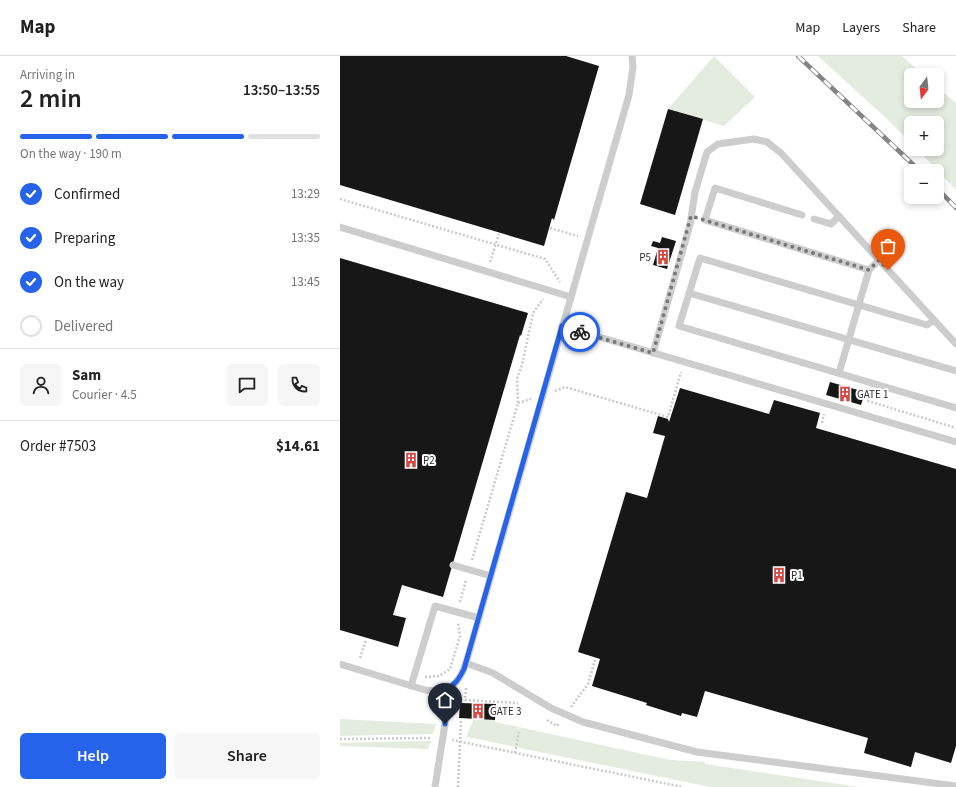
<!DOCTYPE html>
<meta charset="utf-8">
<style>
:root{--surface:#fff;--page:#f6f6f6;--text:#222;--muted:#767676;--line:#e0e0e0;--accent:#2563eb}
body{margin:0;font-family:"Source Sans 3",sans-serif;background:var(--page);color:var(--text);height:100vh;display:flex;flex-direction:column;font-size:15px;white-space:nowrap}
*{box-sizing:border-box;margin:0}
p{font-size:13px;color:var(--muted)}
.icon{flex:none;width:22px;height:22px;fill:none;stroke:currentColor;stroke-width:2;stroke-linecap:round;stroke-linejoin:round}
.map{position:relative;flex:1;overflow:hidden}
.side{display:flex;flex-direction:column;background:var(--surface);width:340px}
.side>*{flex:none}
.needle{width:26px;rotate:195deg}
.fabs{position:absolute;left:564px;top:12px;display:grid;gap:8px}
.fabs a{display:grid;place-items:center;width:40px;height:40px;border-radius:6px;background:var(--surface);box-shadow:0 2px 6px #0003;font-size:20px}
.pin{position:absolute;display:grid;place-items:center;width:34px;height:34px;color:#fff;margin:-41px -17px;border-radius:50% 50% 50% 0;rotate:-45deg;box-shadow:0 0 4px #0007}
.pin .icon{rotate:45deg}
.courier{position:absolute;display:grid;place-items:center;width:40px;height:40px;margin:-20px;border:3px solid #2563eb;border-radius:50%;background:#fff;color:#222;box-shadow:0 1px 5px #0007}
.headline em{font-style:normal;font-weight:600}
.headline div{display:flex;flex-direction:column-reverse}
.headline{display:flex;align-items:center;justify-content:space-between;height:68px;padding:0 20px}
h1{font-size:26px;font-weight:600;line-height:30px}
.bar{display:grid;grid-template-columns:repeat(4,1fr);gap:6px 4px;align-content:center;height:48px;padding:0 20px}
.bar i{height:5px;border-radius:3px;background:var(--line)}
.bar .current{background:var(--accent)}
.bar p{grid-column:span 4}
.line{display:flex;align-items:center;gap:10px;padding:0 20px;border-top:1px solid var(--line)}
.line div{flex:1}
.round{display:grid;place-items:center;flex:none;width:42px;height:42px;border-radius:6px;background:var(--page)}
ol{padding:0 20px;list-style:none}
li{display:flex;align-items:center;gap:12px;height:44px}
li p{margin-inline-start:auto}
li .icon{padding:4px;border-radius:50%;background:var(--accent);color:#fff;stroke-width:4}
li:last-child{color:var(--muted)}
li i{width:22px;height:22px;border:2px solid var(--line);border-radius:50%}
.button{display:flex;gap:8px;margin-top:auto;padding:8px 20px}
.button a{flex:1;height:46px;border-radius:6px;background:var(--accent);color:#fff;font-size:16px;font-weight:600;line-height:46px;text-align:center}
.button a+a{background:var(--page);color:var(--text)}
header{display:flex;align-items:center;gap:24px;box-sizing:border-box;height:56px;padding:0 20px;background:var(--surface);border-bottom:1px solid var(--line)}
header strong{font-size:19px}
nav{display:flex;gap:22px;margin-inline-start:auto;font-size:14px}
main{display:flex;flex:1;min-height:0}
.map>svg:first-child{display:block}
</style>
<header>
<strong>Map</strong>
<nav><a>Map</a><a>Layers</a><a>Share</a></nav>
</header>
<main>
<section class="side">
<div class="headline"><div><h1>2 min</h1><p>Arriving in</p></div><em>13:50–13:55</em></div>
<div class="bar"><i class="current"></i><i class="current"></i><i class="current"></i><i></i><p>On the way · 190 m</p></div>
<ol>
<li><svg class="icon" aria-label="check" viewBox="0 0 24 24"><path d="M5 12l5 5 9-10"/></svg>Confirmed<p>13:29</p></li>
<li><svg class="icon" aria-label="check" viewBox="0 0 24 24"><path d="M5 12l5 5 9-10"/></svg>Preparing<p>13:35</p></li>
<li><svg class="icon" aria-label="check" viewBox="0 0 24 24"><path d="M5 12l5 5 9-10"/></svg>On the way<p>13:45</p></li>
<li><i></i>Delivered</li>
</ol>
<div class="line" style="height:72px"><a class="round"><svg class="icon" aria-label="person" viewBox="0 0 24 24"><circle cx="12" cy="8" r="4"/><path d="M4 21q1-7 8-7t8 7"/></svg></a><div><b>Sam</b><p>Courier · 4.5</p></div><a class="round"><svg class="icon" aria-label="chat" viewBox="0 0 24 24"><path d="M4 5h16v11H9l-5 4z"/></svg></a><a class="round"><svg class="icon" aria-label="phone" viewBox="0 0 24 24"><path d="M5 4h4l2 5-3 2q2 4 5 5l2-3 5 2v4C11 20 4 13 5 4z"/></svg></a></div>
<div class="line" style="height:52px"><div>Order #7503</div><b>$14.61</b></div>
<div class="button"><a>Help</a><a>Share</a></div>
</section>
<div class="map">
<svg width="616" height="731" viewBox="0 0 616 731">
<rect width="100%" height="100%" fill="#fff"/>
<g fill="#e4ebdf">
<path d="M374,0L415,41L384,70L328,53Z"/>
<path d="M478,0H562L583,19H571V45H597V31L616,47V134L577,93H597V67H571V87L547,63Z"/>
<path d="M0,663L96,668L93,678L0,680Z"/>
<path d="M133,663L155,664V666L330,704L365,706V708L519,731H370L127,681C128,674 133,668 133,663Z"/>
<path d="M91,685L88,693L0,690V687Z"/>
</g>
<g fill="#171717">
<path d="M0,0H226L259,10L214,164L212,162L204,190L0,129Z"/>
<path d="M328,53L363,63L335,159L300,148Z"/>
<path d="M322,181L336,185L327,213L313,209L318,192L311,190L313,185L320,187Z"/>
<path d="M0,202L188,257L181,280L180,279L103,541L62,529L53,559L66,562L58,591L0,574Z"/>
<path d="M490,326L525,336L521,349L486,339Z"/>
<path d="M340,332L429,358L434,344L480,357L476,372L616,413V690L611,707L575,696L571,711L524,697L528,682L365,635L357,661L342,657L341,660L306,649L307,647L252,630L260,603L238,596L286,436L307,442L325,380L313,377L318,360L328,363L329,366Z"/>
<path d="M120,647L156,648L155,664L119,662Z"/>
</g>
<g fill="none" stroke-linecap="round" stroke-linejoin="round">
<g stroke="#cacaca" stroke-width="2.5" stroke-dasharray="2 2" stroke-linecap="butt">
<path d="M0,143L205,203L220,226"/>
<path d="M210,172L238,180"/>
<path d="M150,206L159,178"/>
<path d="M215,335L225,331L328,361L341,316"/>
<path d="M531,337L528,345L616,372"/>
<path d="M178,347L191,343"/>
<path d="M482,367L484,358"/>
<path d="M132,504L178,347L177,323L182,309L193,257L203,243"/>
<path d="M120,546L126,524"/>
<path d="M20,602L26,584"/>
<path d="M85,621L99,620L110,613L120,580L118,567"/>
<path d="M126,632L125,644L178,647"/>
<path d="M231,651L248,628L255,604"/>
<path d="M207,664L217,670L219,667"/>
<path d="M0,683L91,682"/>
<path d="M112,684L343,731"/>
<path d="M175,697L179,676"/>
<path d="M118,731L121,665"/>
</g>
<g stroke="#cdcdcd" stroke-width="7">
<path d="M292,0L293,11L289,39L126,607L153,617L211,652L243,666L357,696L616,730"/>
<path d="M462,159L375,132L365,164L529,214L539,204"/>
<path d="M474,163L491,168L499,160"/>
<path d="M0,171L231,241"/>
<path d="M349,237L616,315"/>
<path d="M594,264L587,269L360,202L339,270L616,352"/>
<path d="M222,270L616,386"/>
<path d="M313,297L350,169L355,136L367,96L378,88L414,83L427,86L441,97L616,288"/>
<path d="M499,317L529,214"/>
<path d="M113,509L151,520"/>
<path d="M0,608L85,634C109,637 118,630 126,607"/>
<path d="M71,630L95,550L139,562"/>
<path d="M95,731L105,668V634"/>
</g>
<g stroke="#858585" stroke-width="4.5">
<g id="rail">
<path d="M458,0L580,115"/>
<path d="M597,132L616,152"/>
</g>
</g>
<use href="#rail" stroke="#fff" stroke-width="3" stroke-dasharray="9" stroke-linecap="butt"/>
</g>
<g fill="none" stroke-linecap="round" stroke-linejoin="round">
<path stroke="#787878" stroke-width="4" stroke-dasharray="0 7.2" d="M240,276L313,297L351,160L529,214L539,204L548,214"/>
<path stroke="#2563eb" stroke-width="5" d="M105,668V634C115,629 119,623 124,613L222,270L240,276"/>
</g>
<defs>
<g id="building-bare" transform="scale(1.2)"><path d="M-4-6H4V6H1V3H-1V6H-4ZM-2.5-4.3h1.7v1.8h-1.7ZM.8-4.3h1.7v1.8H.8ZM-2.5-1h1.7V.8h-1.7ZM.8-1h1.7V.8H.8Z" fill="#d44a44" stroke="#fff" stroke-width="2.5" paint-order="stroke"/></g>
</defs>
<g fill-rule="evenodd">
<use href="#building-bare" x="323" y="201"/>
<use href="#building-bare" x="505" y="338"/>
<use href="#building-bare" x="71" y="404"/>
<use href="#building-bare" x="439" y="519"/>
<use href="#building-bare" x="138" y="655"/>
</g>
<g text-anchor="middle" stroke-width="4" stroke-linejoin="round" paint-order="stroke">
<g font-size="11" fill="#303030" stroke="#fff" text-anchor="start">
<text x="311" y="205" text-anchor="end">P5</text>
<text x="517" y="342">GATE 1</text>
<text x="83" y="408">P2</text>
<text x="451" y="523">P1</text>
<text x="150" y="659">GATE 3</text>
</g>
</g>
</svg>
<div class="fabs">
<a><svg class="needle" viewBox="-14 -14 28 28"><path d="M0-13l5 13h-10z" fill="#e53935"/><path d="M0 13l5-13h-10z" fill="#767676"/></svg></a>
<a>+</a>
<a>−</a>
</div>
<div class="pin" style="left:548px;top:214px;background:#ea580c"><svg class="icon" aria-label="bag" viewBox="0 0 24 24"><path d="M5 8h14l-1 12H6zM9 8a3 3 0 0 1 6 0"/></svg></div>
<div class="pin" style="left:105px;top:668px;background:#1f2937"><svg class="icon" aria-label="home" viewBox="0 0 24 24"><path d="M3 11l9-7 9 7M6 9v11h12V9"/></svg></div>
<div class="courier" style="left:240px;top:276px"><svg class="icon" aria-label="bike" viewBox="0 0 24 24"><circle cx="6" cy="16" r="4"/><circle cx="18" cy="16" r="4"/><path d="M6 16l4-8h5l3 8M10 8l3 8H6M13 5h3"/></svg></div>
</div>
</main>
